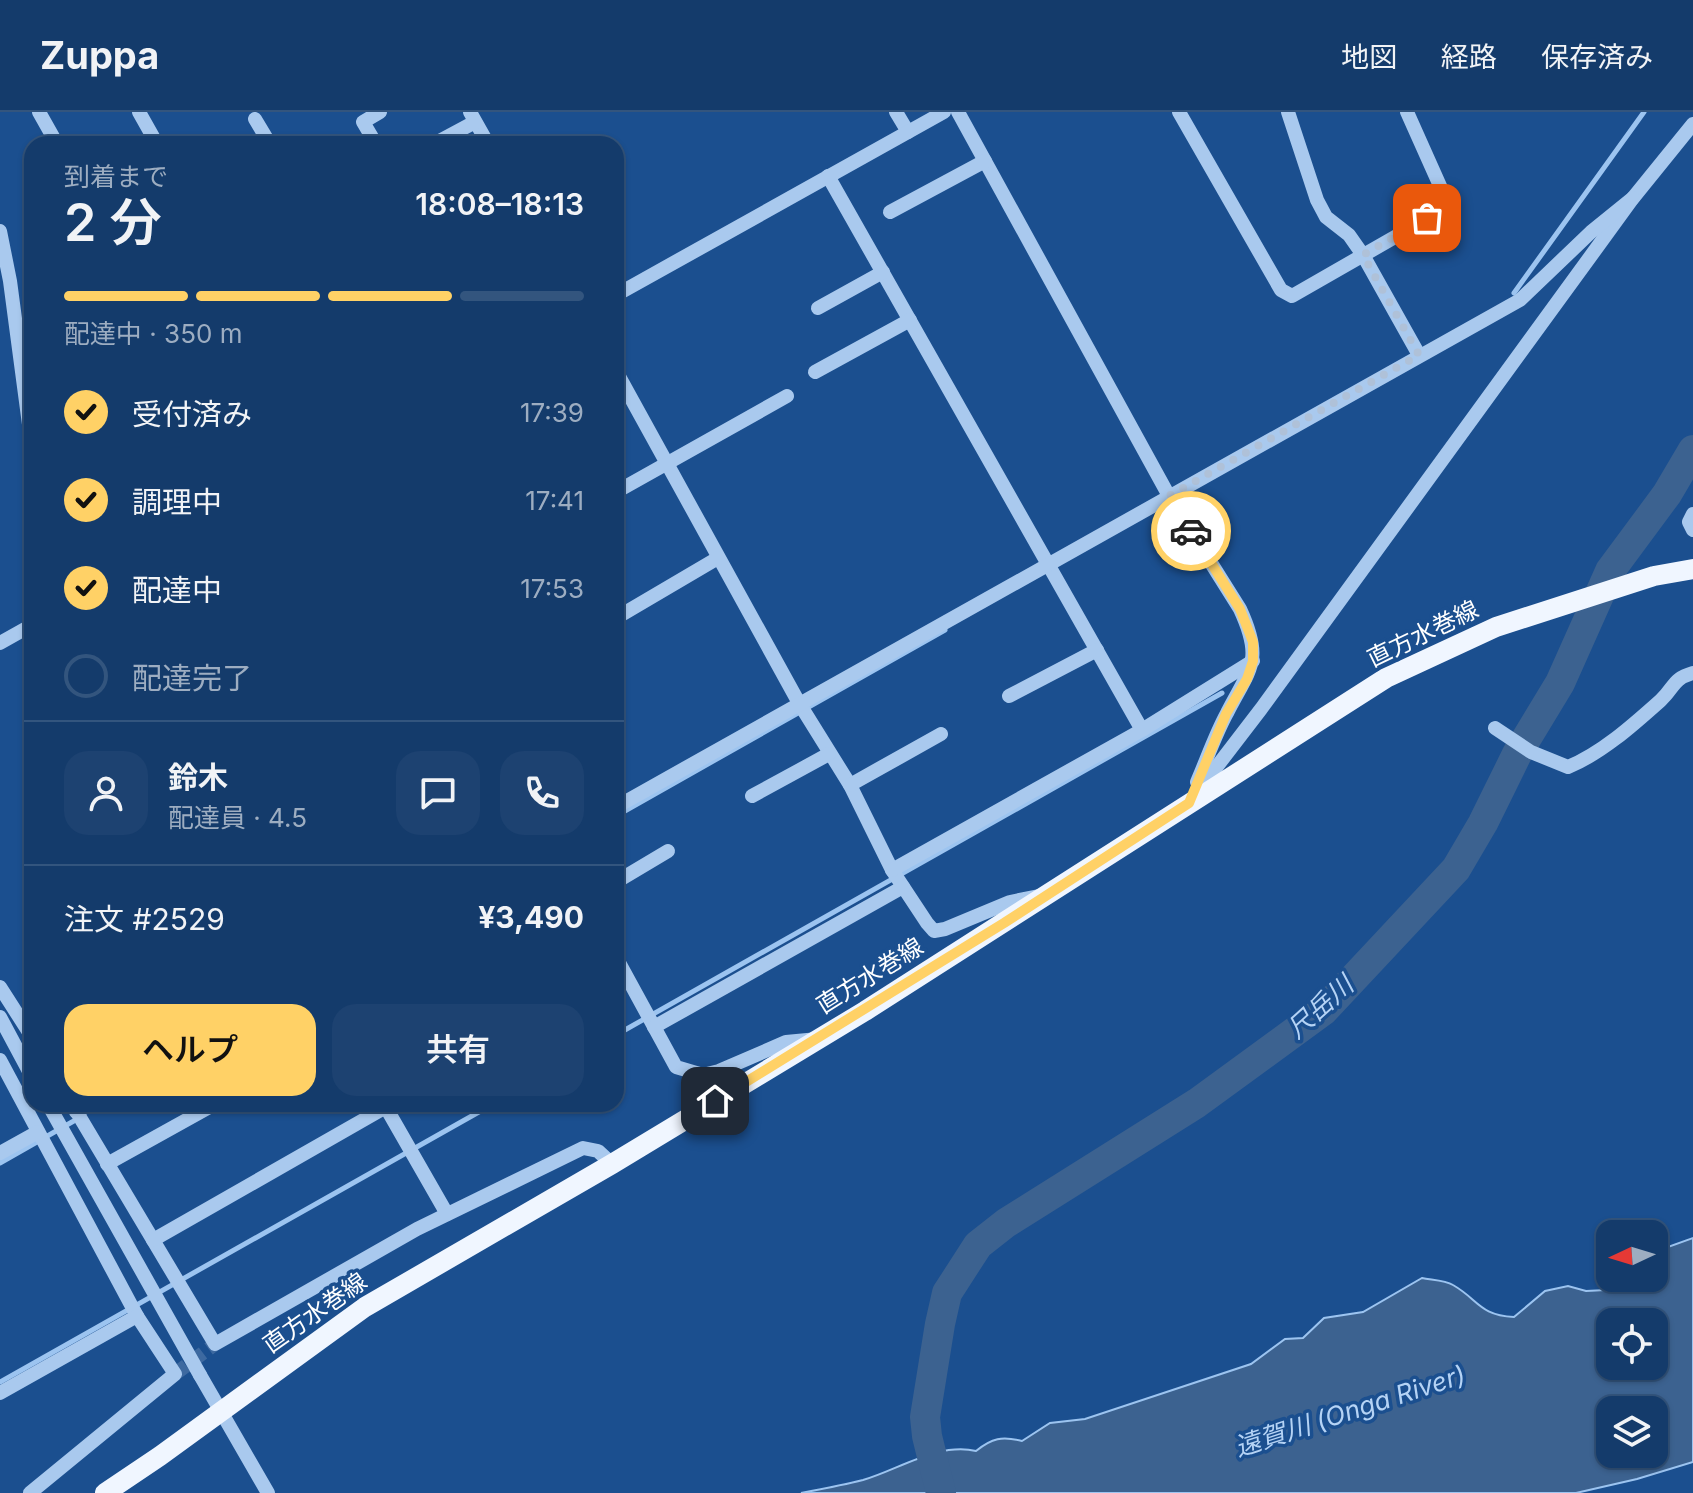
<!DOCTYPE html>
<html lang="ja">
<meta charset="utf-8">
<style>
:root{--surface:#143b6b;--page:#1d4271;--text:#f1f3f6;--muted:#9dadc1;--line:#33557e;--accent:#ffd166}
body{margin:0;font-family:Inter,"Noto Sans JP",sans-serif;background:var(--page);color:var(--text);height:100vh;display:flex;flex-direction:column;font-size:30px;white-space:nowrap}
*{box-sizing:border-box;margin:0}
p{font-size:26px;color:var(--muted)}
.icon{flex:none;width:44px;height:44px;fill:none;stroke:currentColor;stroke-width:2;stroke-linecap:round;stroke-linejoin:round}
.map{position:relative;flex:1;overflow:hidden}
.sheet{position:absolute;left:24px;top:24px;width:600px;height:976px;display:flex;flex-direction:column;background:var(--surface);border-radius:24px;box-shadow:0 2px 6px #0004,0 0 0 2px var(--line)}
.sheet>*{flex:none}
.needle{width:52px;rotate:266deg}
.tools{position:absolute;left:1596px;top:1108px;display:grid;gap:16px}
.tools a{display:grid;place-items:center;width:72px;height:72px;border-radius:16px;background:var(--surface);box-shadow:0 2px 6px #0004,0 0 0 2px var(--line);font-size:40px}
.pin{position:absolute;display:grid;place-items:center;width:68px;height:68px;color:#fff;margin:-34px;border-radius:16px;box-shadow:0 4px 12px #0006}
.courier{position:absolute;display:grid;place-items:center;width:80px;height:80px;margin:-40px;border:6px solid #ffd166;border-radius:50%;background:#fff;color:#222;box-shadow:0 2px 10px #0007}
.overview em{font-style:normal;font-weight:600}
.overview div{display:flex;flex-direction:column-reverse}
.overview{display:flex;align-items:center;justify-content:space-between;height:136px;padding:0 40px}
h1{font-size:52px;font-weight:600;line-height:60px}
.bar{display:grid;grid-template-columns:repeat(4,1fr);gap:12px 8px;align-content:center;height:96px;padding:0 40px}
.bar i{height:10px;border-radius:6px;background:var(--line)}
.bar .on{background:var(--accent)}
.bar p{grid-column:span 4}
.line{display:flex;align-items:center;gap:20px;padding:0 40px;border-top:2px solid var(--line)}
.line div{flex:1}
.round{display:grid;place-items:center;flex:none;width:84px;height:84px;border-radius:24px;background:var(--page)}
ol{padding:0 40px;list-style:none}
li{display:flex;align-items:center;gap:24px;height:88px}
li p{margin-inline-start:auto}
li .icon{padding:8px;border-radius:50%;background:var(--accent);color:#111;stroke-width:4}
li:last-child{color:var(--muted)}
li i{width:44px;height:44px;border:4px solid var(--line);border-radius:50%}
.action{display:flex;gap:16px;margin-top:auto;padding:16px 40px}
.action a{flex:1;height:92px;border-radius:24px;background:var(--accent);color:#111;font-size:32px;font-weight:600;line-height:92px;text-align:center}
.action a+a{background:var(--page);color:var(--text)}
header{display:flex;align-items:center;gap:48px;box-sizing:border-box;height:112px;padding:0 40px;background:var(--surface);border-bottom:2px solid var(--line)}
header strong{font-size:38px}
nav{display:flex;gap:44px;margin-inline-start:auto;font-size:28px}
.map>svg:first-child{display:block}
</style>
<header>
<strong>Zuppa</strong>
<nav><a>地図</a><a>経路</a><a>保存済み</a></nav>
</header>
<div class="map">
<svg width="1693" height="1381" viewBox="0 0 1693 1381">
<rect width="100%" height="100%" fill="#1b4f8f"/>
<path fill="#3c6290" stroke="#9cc4f0" stroke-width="2" fill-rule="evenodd" d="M1693,1126V1350L1637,1367L1576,1381H801C822,1377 843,1373 863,1368C898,1358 938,1330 976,1339C992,1326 1002,1324 1022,1329L1050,1311L1085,1307L1251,1252L1285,1227L1303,1226L1324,1206L1363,1200L1422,1166C1432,1168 1445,1168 1453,1173C1479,1188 1479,1203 1514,1205L1545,1179L1568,1174L1586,1179L1606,1178L1627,1169V1166H1654V1140ZM1610,1210H1654V1254H1610ZM1610,1298H1654V1342H1610Z"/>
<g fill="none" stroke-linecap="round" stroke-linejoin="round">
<g stroke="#9cc4f0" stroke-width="5">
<path d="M1514,181L1644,0"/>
<path d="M616,704L945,518"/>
<path d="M616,923L1222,581"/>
<path d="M92,999L105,992"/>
<path d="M0,1051L79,1006"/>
<path d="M0,1270L493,992"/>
</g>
<path stroke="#3c6290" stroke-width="30" d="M941,1381L927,1324L925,1305L940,1212L947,1181L978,1133L1006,1111L1197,991L1323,899L1456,757L1483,711L1517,642L1560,571L1610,459L1667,382L1693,338"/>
<path stroke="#3d69a0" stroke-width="14" stroke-dasharray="14 7" stroke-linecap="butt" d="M175,1262L215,1232"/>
<g stroke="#a9c9ee" stroke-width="14">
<path d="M39,0L57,32"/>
<path d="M139,0L157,32"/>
<path d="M470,0L488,32"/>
<path d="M896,0L908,20"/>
<path d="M958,0L1169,384L1240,497C1264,549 1250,556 1227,601C1215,623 1207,647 1197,670"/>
<path d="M1179,0L1281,178L1292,184L1449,94L1407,0"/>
<path d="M1288,0L1317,88L1326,105L1349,123L1363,143L1419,243"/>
<path d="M255,7L270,32"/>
<path d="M376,32L363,10L380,0"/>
<path d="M434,32L475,10"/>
<path d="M828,64L1142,618"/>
<path d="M890,100L985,49"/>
<path d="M0,119L10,169L32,335"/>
<path d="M616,183L944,0"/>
<path d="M818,196L883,160"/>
<path d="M616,259L799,591L850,673L892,758L927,811L934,819L945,817L1010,790L1039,784"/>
<path d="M815,260L910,208"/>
<path d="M616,380L787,284"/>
<path d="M1693,402L1689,410L1693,418"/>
<path d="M616,506L718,446"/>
<path d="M0,531L32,513"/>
<path d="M1009,584L1097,538"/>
<path d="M1495,616L1531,640L1568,655C1602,641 1633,613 1661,588C1675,575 1672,567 1693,561"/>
<path d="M850,673L941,622"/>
<path d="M1195,683L1261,597L1633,86L1693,12"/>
<path d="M752,684L829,642"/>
<path d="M616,695L1520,188L1591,120L1633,86"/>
<path d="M892,758L1142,618L1253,549"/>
<path d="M616,770L668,739"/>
<path d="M616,845L676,955L703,963L719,959L786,930L818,927"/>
<path d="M0,875L32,925"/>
<path d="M0,905L32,965"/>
<path d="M654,915L903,775"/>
<path d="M0,948L137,1204L175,1262L30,1381"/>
<path d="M72,992L215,1232L417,1117L583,1036L598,1039L612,1052"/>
<path d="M384,992L447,1102"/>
<path d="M76,1000L91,992"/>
<path d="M0,1041L38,1020"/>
<path d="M107,1052L215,992"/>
<path d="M153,1128L386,995"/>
<path d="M200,1263L268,1381"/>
<path d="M0,1281L137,1204"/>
</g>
<path stroke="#f0f6ff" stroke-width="20" d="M105,1381L160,1344L365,1195L612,1052L865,899L1386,566L1496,515L1654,464L1693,457"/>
<path stroke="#a9c9ee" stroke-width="14" d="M48,992L200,1263"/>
</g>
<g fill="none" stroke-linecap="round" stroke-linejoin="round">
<path stroke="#afc1d8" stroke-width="8" stroke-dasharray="0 14.4" d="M1191,419L1169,384L1419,243L1363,143L1427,106"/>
<path stroke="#ffd166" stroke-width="10" d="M715,989L1004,811L1189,691L1226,602L1247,567L1253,549V530L1240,497L1191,419"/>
</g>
<g text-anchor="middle" stroke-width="7" stroke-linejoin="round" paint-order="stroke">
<g font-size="24" fill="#fff" stroke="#1b4f8f">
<text transform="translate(1423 522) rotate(-26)" y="8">直方水巻線</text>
<text transform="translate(870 864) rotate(-32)" y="8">直方水巻線</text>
<text transform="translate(315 1201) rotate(-35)" y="8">直方水巻線</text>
</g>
<g font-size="26" font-style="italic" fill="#b5d3f5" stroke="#1b4f8f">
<text transform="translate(1320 895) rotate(-42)" y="9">尺岳川</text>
<text transform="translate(1350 1299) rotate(-18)" y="9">遠賀川 (Onga River)</text>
</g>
</g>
</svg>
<div class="tools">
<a><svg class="needle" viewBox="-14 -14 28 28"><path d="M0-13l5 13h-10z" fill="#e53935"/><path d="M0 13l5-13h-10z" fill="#9dadc1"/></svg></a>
<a><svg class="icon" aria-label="locate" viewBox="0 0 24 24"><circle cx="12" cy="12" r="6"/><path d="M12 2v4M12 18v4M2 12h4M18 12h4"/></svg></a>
<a><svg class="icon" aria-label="layers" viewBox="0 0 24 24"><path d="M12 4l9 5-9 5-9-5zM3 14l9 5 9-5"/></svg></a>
</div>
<div class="pin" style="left:1427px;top:106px;background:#ea580c"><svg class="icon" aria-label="bag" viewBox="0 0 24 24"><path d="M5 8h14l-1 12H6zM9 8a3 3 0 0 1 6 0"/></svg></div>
<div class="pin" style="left:715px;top:989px;background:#1f2937"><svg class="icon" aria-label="home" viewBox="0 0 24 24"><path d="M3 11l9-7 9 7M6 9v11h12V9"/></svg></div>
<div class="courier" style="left:1191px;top:419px"><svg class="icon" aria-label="car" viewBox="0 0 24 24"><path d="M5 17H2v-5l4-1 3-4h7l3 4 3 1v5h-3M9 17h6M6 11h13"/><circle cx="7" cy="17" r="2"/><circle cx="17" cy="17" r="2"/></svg></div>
<section class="sheet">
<div class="overview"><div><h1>2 分</h1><p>到着まで</p></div><em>18:08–18:13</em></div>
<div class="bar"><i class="on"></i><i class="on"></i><i class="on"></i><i></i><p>配達中 · 350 m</p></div>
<ol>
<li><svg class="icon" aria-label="check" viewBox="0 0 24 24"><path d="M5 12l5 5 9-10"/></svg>受付済み<p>17:39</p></li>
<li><svg class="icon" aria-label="check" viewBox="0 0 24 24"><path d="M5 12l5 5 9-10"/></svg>調理中<p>17:41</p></li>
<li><svg class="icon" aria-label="check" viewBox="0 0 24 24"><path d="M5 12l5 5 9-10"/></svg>配達中<p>17:53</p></li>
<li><i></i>配達完了</li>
</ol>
<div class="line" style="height:144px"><a class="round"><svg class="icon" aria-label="person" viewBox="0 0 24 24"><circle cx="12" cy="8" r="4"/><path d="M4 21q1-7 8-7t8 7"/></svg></a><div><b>鈴木</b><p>配達員 · 4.5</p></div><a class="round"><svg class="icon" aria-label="chat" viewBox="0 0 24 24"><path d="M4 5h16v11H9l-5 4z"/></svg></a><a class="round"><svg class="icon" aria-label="phone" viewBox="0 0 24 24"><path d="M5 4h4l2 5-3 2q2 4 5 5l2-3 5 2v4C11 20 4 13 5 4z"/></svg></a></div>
<div class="line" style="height:104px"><div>注文 #2529</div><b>¥3,490</b></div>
<div class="action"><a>ヘルプ</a><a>共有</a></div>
</section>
</div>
